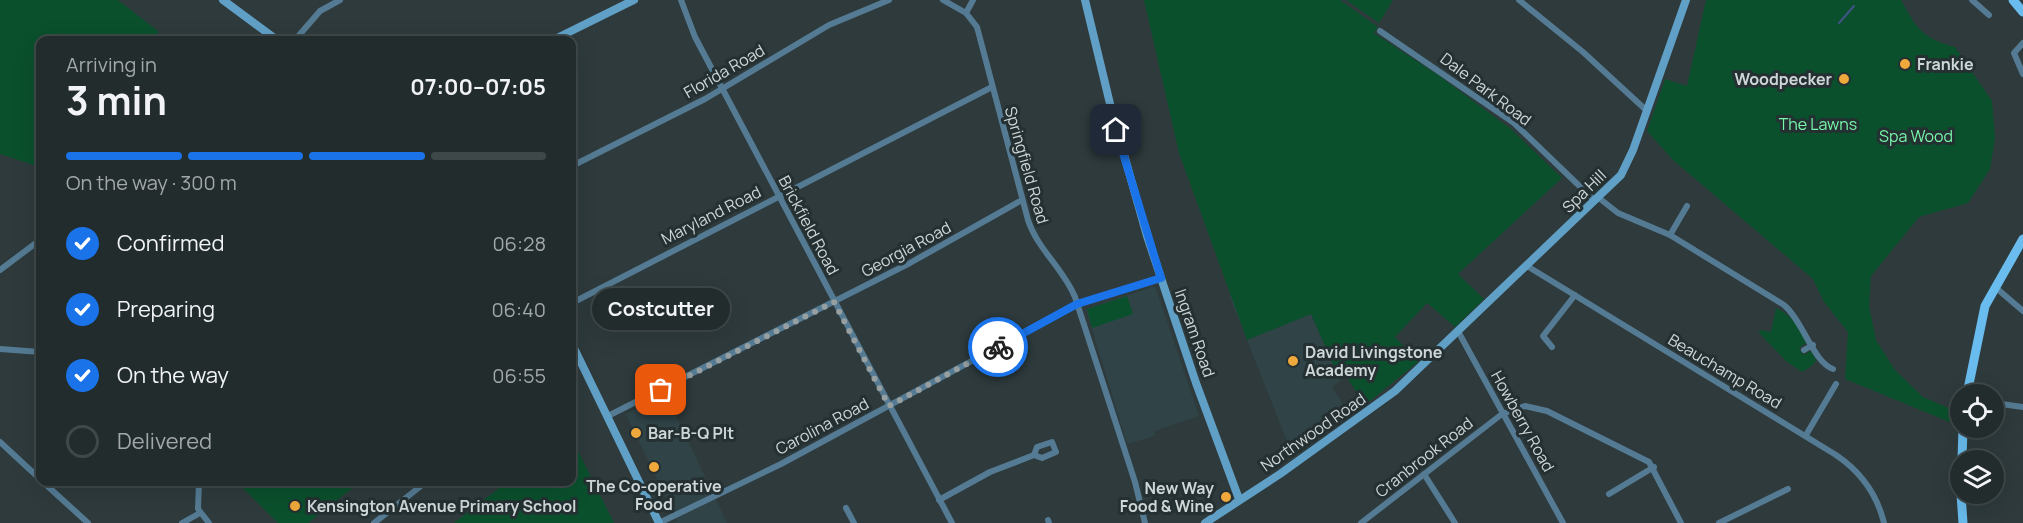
<!DOCTYPE html>
<meta charset="utf-8">
<style>
:root{--surface:#222c2d;--page:#2a3435;--text:#f1f3f6;--muted:#a2a7aa;--line:#3f4849;--accent:#1a73e8}
body{margin:0;font-family:Manrope,sans-serif;background:var(--page);color:var(--text);height:100vh;display:flex;flex-direction:column;font-size:22px;white-space:nowrap}
*{box-sizing:border-box;margin:0}
p{font-size:20px;color:var(--muted)}
.icon{flex:none;width:33px;height:33px;fill:none;stroke:currentColor;stroke-width:2;stroke-linecap:round;stroke-linejoin:round}
.map{position:relative;flex:1;overflow:hidden}
.panel{position:absolute;left:36px;top:36px;width:540px;height:450px;display:flex;flex-direction:column;background:var(--surface);border-radius:12px;box-shadow:0 6px 24px #0002,0 0 0 2px var(--line)}
.panel>*{flex:none}
.buttons{position:absolute;left:1950px;top:384px;display:grid;gap:12px}
.buttons a{display:grid;place-items:center;width:54px;height:54px;border-radius:50%;background:var(--surface);box-shadow:0 6px 24px #0002,0 0 0 2px var(--line);font-size:30px}
.pin{position:absolute;display:grid;place-items:center;width:51px;height:51px;color:#fff;margin:-26px;border-radius:12px;box-shadow:0 3px 9px #0006}
.courier{position:absolute;display:grid;place-items:center;width:60px;height:60px;margin:-30px;border:4px solid #1a73e8;border-radius:50%;background:#fff;color:#222;box-shadow:0 2px 8px #0007}
.bubble{position:absolute;height:42px;border-radius:21px;background:var(--surface);box-shadow:0 6px 24px #0002,0 0 0 2px var(--line);font-size:20px;font-weight:700;line-height:42px;text-align:center}
.headline em{font-style:normal;font-weight:700}
.headline div{display:flex;flex-direction:column-reverse}
.headline{display:flex;align-items:center;justify-content:space-between;height:102px;padding:0 30px}
h1{font-size:39px;font-weight:700;line-height:45px}
.bar{display:grid;grid-template-columns:repeat(4,1fr);gap:9px 6px;align-content:center;height:72px;padding:0 30px}
.bar i{height:8px;border-radius:4px;background:var(--line)}
.bar .current{background:var(--accent)}
.bar p{grid-column:span 4}
ol{padding:0 30px;list-style:none}
li{display:flex;align-items:center;gap:18px;height:66px}
li p{margin-inline-start:auto}
li .icon{padding:6px;border-radius:50%;background:var(--accent);color:#fff;stroke-width:4}
li:last-child{color:var(--muted)}
li i{width:33px;height:33px;border:3px solid var(--line);border-radius:50%}
.map>svg:first-child{display:block}
</style>
<div class="map">
<svg width="2023" height="523" viewBox="0 0 2023 523">
<rect width="100%" height="100%" fill="#2e3a3c"/>
<g fill="#304448">
<path d="M1290,265L1340,381L1332,387L1351,416L1293,456L1229,295Z"/>
<path d="M1155,286L1199,416L1154,431L1155,436L1127,444L1086,309Z"/>
<path d="M666,395L727,523H673L677,521L626,414Z"/>
</g>
<g fill="#0a502d">
<path d="M0,0H118L159,32L152,40H40V167L0,154Z"/>
<path d="M1144,0H1340L1378,27L1374,33L1438,75L1511,129L1562,178L1458,274L1484,299L1455,327L1427,303L1395,337L1418,362L1365,405L1346,376L1340,380L1311,314L1247,340L1179,153Z"/>
<path d="M1346,0H1393L1379,23Z"/>
<path d="M1706,0H1901C1917,29 1922,38 1955,47L1992,101L1995,138L1990,169L1968,203L1919,217L1871,276L1869,306L1876,340L1895,370L1923,397L1958,412L1957,425L1845,379L1848,332L1824,302L1813,279L1673,160L1647,131L1665,79L1687,86Z"/>
<path d="M1127,296L1133,314L1092,328L1087,309Z"/>
<path d="M1776,308C1792,316 1800,327 1806,343L1799,348L1803,355L1811,351L1816,360L1813,365L1802,372L1786,361L1760,334L1759,330L1771,332Z"/>
<path d="M572,439L614,523H454L507,482H572Z"/>
<path d="M239,482H360L308,523H278L243,488Z"/>
</g>
<g fill="none" stroke-linecap="round" stroke-linejoin="round">
<path stroke="#405486" stroke-width="2" d="M1839,23L1854,6"/>
<g stroke="#547b93" stroke-width="6">
<path d="M681,0L695,37L952,523"/>
<path d="M943,0L966,13L977,27L1028,220C1038,250 1063,268 1075,297L1135,482L1145,523"/>
<path d="M1519,0L1583,52L1646,110"/>
<path d="M1972,0L1989,15"/>
<path d="M966,13L973,0"/>
<path d="M1380,31L1514,123L1595,201"/>
<path d="M295,40L320,11L340,0"/>
<path d="M2023,43L2014,53L2023,74"/>
<path d="M572,166L705,99L829,25L889,0"/>
<path d="M1599,198L1618,213L1670,235L1784,305C1803,321 1813,362 1833,369"/>
<path d="M1670,235L1687,206"/>
<path d="M1527,266L1836,455C1861,472 1877,494 1884,523"/>
<path d="M0,270L40,240"/>
<path d="M1995,287L2023,311"/>
<path d="M572,303L992,87"/>
<path d="M1459,333L1563,523"/>
<path d="M1552,347L1543,336L1575,295"/>
<path d="M0,349L40,352"/>
<path d="M1804,350L1813,345"/>
<path d="M1994,403L2023,407"/>
<path d="M608,416L910,263L1022,200"/>
<path d="M1806,435L1836,384"/>
<path d="M0,442L40,479"/>
<path d="M1424,474L1455,523"/>
<path d="M43,482L88,523"/>
<path d="M199,482L198,509L209,523"/>
<path d="M1609,494L1654,467"/>
<path d="M939,500L990,472L1034,455L1042,458L1056,452L1052,442L1037,447L1034,455"/>
<path d="M846,508L854,523"/>
<path d="M1048,520L1049,523"/>
<path d="M182,523L200,513"/>
<path d="M374,523L426,482"/>
<path d="M659,523L781,464L1077,304L1161,278"/>
<path d="M1361,523L1502,414L1525,406L1547,411L1649,462L1681,523"/>
<path d="M1719,523L1788,489"/>
</g>
<g stroke="#61a0c6" stroke-width="8">
<path d="M223,0L277,40"/>
<path d="M1085,0L1112,112L1147,236L1196,383L1239,499"/>
<path d="M553,40L634,0"/>
<path d="M572,344L659,523"/>
<path d="M1205,523L1280,474L1395,391L1621,175L1633,150L1686,0"/>
</g>
<g stroke="#69bced" stroke-width="9">
<path d="M2013,0L2023,12"/>
<path d="M1967,394L1985,306L2023,239"/>
<path d="M1962,460L1963,428"/>
<path d="M1961,494L1963,523"/>
</g>
</g>
<g fill="none" stroke-linecap="round" stroke-linejoin="round">
<path stroke="#979fa1" stroke-width="6" stroke-dasharray="0 10.8" d="M661,390L834,302L889,406L998,347"/>
<path stroke="#1a73e8" stroke-width="8" d="M998,347L1077,304L1161,278L1116,130"/>
</g>
<g fill="#eea83c" stroke="#243032" stroke-width="2">
<circle cx="1905" cy="64" r="6"/>
<circle cx="1844" cy="79" r="6"/>
<circle cx="1293" cy="361" r="6"/>
<circle cx="636" cy="433" r="6"/>
<circle cx="654" cy="467" r="6"/>
<circle cx="1226" cy="497" r="6"/>
<circle cx="295" cy="506" r="6"/>
</g>
<g text-anchor="middle" stroke-width="6" stroke-linejoin="round" paint-order="stroke">
<g font-size="16" font-weight="bold" fill="#cfd6d7" stroke="#243032" text-anchor="start">
<text x="1917" y="70">Frankie</text>
<text x="1832" y="85" text-anchor="end">Woodpecker</text>
<text x="1305" y="358">David Livingstone<tspan x="1305" dy="18">Academy</tspan></text>
<text x="648" y="439">Bar-B-Q PIt</text>
<text x="654" y="492" text-anchor="middle">The Co-operative<tspan x="654" dy="18">Food</tspan></text>
<text x="1214" y="494" text-anchor="end">New Way<tspan x="1214" dy="18">Food &amp; Wine</tspan></text>
<text x="307" y="512">Kensington Avenue Primary School</text>
</g>
<g font-size="16" fill="#cfd6d7" stroke="#243032">
<text transform="translate(724 71) rotate(-30)" y="6">Florida Road</text>
<text transform="translate(1486 89) rotate(37)" y="6">Dale Park Road</text>
<text transform="translate(1027 165) rotate(74)" y="6">Springfield Road</text>
<text transform="translate(1584 191) rotate(-44)" y="6">Spa Hill</text>
<text transform="translate(711 215) rotate(-27)" y="6">Maryland Road</text>
<text transform="translate(809 225) rotate(62)" y="6">Brickfield Road</text>
<text transform="translate(906 249) rotate(-28)" y="6">Georgia Road</text>
<text transform="translate(1195 333) rotate(71)" y="6">Ingram Road</text>
<text transform="translate(1725 371) rotate(31)" y="6">Beauchamp Road</text>
<text transform="translate(1523 421) rotate(61)" y="6">Howberry Road</text>
<text transform="translate(822 426) rotate(-28)" y="6">Carolina Road</text>
<text transform="translate(1313 432) rotate(-35)" y="6">Northwood Road</text>
<text transform="translate(1424 457) rotate(-38)" y="6">Cranbrook Road</text>
</g>
<g font-size="16" fill="#78f6aa" stroke="#243032">
<text x="1818" y="130">The Lawns</text>
<text x="1916" y="142">Spa Wood</text>
</g>
</g>
</svg>
<div class="buttons">
<a><svg class="icon" aria-label="locate" viewBox="0 0 24 24"><circle cx="12" cy="12" r="6"/><path d="M12 2v4M12 18v4M2 12h4M18 12h4"/></svg></a>
<a><svg class="icon" aria-label="layers" viewBox="0 0 24 24"><path d="M12 4l9 5-9 5-9-5zM3 14l9 5 9-5"/></svg></a>
</div>
<div class="pin" style="left:661px;top:390px;background:#ea580c"><svg class="icon" aria-label="bag" viewBox="0 0 24 24"><path d="M5 8h14l-1 12H6zM9 8a3 3 0 0 1 6 0"/></svg></div>
<div class="pin" style="left:1116px;top:130px;background:#1f2937"><svg class="icon" aria-label="home" viewBox="0 0 24 24"><path d="M3 11l9-7 9 7M6 9v11h12V9"/></svg></div>
<div class="courier" style="left:998px;top:347px"><svg class="icon" aria-label="bike" viewBox="0 0 24 24"><circle cx="6" cy="16" r="4"/><circle cx="18" cy="16" r="4"/><path d="M6 16l4-8h5l3 8M10 8l3 8H6M13 5h3"/></svg></div>
<div class="bubble" style="left:592px;top:288px;width:138px">Costcutter</div>
<section class="panel">
<div class="headline"><div><h1>3 min</h1><p>Arriving in</p></div><em>07:00–07:05</em></div>
<div class="bar"><i class="current"></i><i class="current"></i><i class="current"></i><i></i><p>On the way · 300 m</p></div>
<ol>
<li><svg class="icon" aria-label="check" viewBox="0 0 24 24"><path d="M5 12l5 5 9-10"/></svg>Confirmed<p>06:28</p></li>
<li><svg class="icon" aria-label="check" viewBox="0 0 24 24"><path d="M5 12l5 5 9-10"/></svg>Preparing<p>06:40</p></li>
<li><svg class="icon" aria-label="check" viewBox="0 0 24 24"><path d="M5 12l5 5 9-10"/></svg>On the way<p>06:55</p></li>
<li><i></i>Delivered</li>
</ol>
</section>
</div>
